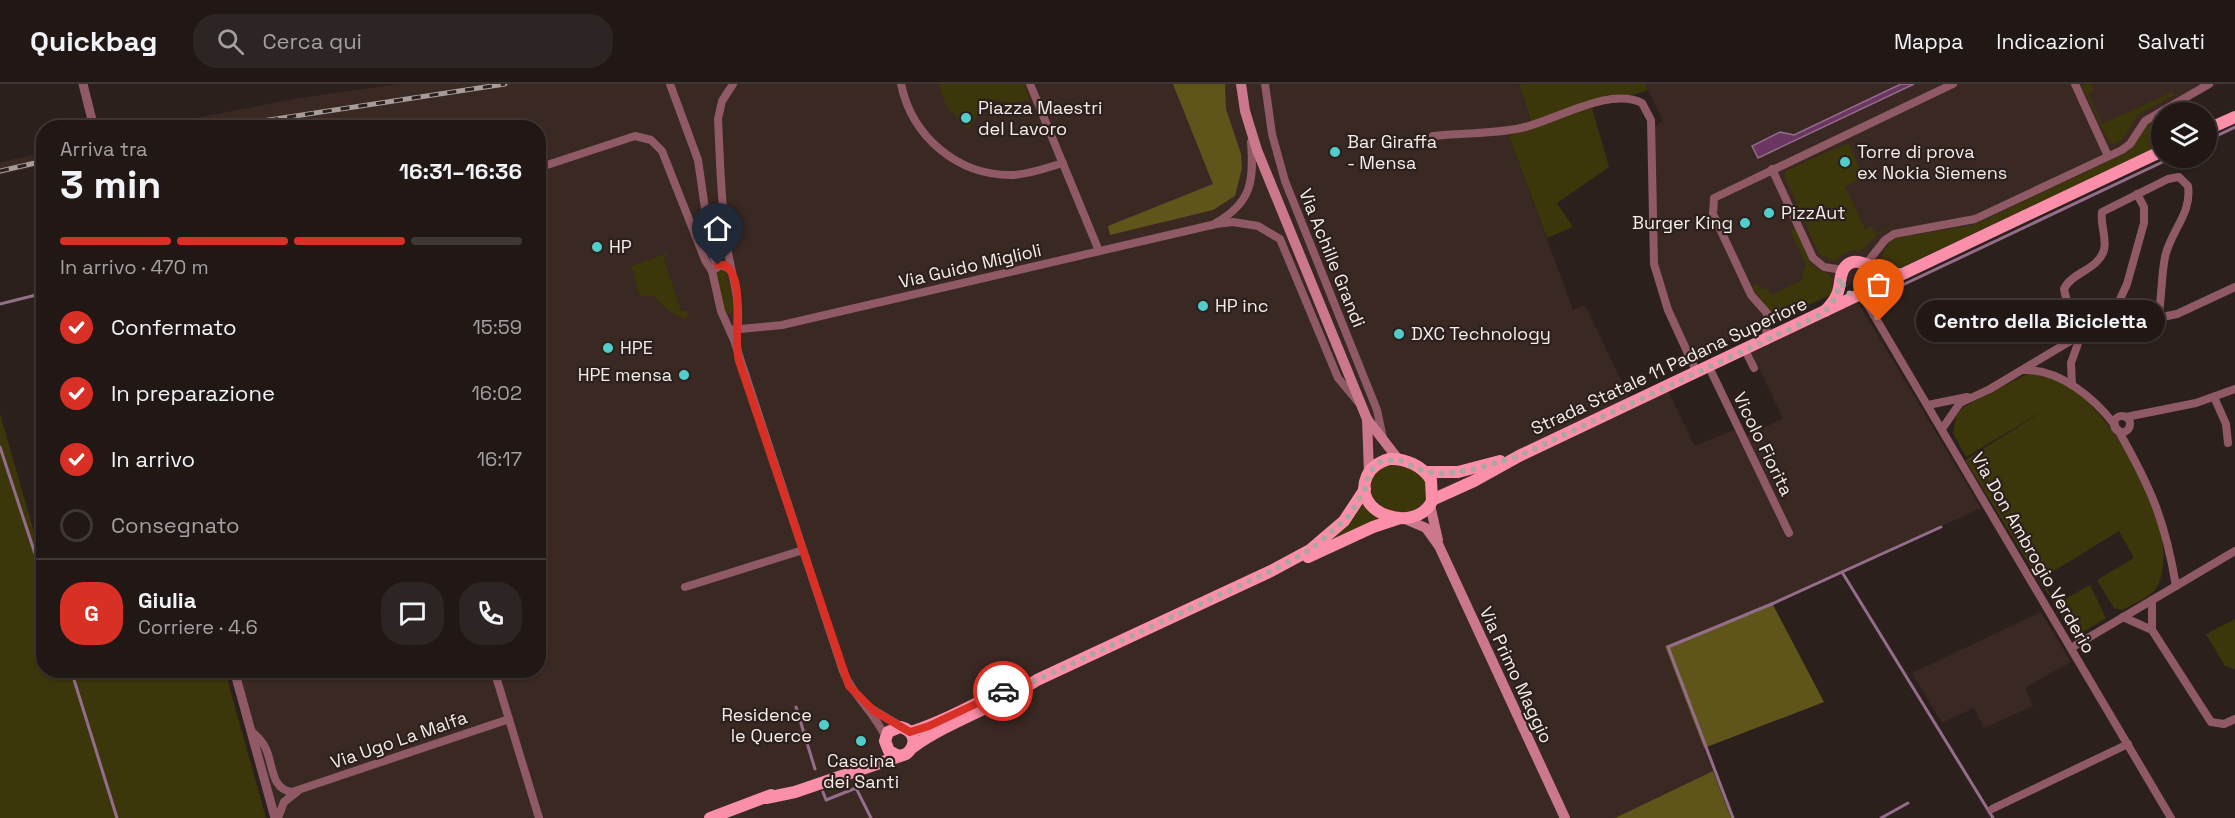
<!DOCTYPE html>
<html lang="it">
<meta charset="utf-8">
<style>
:root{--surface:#211816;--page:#2d2523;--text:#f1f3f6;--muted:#a2a0a1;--line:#3e3735;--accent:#d93025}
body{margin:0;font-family:"Space Grotesk",sans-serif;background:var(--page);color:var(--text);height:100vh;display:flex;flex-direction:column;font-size:22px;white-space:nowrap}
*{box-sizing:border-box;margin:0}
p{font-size:20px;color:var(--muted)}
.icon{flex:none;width:33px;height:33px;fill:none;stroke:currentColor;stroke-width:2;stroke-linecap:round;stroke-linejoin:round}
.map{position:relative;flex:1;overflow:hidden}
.details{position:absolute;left:36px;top:36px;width:510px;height:558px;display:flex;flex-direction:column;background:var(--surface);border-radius:24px;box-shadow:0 2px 4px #0004,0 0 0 2px var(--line)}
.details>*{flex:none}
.controls{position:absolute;left:2151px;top:18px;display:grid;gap:12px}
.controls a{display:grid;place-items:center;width:66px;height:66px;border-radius:50%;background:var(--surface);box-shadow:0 2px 4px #0004,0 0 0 2px var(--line);font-size:30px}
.pin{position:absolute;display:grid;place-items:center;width:51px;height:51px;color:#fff;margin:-62px -26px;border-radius:50% 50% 50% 0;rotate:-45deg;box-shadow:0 0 6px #0007}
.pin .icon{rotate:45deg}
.courier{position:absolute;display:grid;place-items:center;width:60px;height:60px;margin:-30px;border:4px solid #d93025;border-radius:50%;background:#fff;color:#222;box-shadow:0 2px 8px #0007}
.bubble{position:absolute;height:42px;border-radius:21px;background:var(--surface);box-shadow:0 2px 4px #0004,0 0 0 2px var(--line);font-size:20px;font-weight:700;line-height:42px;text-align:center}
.overview em{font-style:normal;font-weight:700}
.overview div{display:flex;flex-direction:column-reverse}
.overview{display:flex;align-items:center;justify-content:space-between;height:102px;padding:0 24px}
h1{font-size:39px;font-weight:700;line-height:45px}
.bar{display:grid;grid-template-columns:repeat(4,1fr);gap:9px 6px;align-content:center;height:72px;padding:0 24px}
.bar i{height:8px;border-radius:4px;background:var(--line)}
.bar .on{background:var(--accent)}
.bar p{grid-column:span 4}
.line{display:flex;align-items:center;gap:15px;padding:0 24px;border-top:2px solid var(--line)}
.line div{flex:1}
.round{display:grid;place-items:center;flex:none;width:63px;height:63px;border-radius:24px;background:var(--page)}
ol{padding:0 24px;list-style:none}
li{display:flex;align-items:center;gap:18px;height:66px}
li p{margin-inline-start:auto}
li .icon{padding:6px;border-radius:50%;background:var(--accent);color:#fff;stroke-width:4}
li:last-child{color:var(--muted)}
li i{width:33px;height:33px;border:3px solid var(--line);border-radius:50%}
header{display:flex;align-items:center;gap:36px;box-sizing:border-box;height:84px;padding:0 30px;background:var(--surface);border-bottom:2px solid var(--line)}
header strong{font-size:28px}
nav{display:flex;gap:33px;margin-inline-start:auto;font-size:21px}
.search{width:420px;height:54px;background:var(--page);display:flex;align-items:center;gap:15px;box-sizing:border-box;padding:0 21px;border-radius:24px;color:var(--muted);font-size:22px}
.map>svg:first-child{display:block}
</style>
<header>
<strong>Quickbag</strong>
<div class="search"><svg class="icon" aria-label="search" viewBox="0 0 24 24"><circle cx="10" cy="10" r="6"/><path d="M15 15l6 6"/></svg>Cerca qui</div>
<nav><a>Mappa</a><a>Indicazioni</a><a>Salvati</a></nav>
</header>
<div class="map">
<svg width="2235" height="734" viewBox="0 0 2235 734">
<rect width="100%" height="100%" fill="#2c201d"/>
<g fill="#3a2822" fill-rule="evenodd">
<path d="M399,0H1519L1533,44L1509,52L1573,226L1585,221L1632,319L1668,307L1695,362L1734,346L1739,356L1783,334L1751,268L1858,218L1981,424L1772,519L1666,562L1713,687L1615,734H274L236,587L538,586V44H144L300,14ZM670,171L664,173L681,228L669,227L657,214L649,211L631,182Z"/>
<path d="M1645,0H2218L2185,19L2189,28H2162L2161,57L1696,272L1689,265L1670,222L1656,179L1654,43L1663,37Z"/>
<path d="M43,69V81L0,91V78Z"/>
<path d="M2041,528L2071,578L2025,604L2033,622L1984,644L1974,624L1942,639L1912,589Z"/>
</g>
<g fill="#3c360b">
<path d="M939,0H1024L1030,16L1009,19L987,14L969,46L946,22Z"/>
<path d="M1519,0H1645L1648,6L1592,24L1609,83L1557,119L1573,143L1547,154L1509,52L1533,43Z"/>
<path d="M2081,0H2091L2094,6L2088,9L2102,40L2172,8L2174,11L2138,31L2122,56L2112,61L2109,59Z"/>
<path d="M2161,33V61L1900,184H1883L1878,178L1889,159L1896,154L1974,141L2126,69L2133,63L2144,43Z"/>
<path d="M1848,59L1864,93L1845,102L1865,145L1871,142L1875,150L1896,140L1877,151L1864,165L1847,168L1834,177L1819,170L1784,91L1787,86Z"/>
<path d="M1796,144L1809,177L1817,185L1831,191L1832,210L1772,238L1769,225L1751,203L1757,200L1761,205H1768L1771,211L1804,195L1802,190L1806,180L1790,147Z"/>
<path d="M669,169L664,174L681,227H686L689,232L684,235L669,227L654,212H640L631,182Z"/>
<path d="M721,185L726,188L735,224L731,230L725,228L715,191Z"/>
<path d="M2029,289C2047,293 2064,297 2079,310C2120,345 2169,426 2163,481C2162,489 2160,501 2154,507C2146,515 2132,520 2123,526L2114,524L2097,496L2134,474L2119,447L2039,496L1965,376L2045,326L1966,373L1953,349L1956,333L1963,323Z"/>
<path d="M0,330L43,479L44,586L225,587L266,734H0Z"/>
<path d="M1393,380C1401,382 1412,384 1419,390C1433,401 1429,420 1413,427C1377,441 1349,390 1393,380Z"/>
<path d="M1362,418L1382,435L1329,456Z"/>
<path d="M2042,496L2056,520L2090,501L2106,534L2080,550H2073L2040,497Z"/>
<path d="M2235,535V585H2234L2225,582L2206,550Z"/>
</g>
<g fill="#5f551b">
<path d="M1173,0H1225L1226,25L1241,70L1242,84L1235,112L1213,126L1110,151L1108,142L1213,100Z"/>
<path d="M1772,519L1824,618L1704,664L1665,562Z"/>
<path d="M1713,687L1731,734H1615Z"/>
</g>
<path fill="#6b3662" stroke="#946d8b" stroke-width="1.5" d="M1901,0H1914L1758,74L1752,62L1780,48L1794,51Z"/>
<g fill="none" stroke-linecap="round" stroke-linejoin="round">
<g stroke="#946d8b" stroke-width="3">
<path d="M2206,57L2235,43"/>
<path d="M1875,214L2171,74"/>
<path d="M0,220L44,209"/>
<path d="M0,363L44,497"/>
<path d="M1842,488L1993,734"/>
<path d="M71,586L117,734"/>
<path d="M796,623L815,685"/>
<path d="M823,708L826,716L856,704L871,734"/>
<path d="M1733,734L1668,563L1774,519L1941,443"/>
<path d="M1881,734L1908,719"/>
</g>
<g stroke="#8f5a66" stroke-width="8">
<path d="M670,0L698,76L711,166L717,182"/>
<path d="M733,0L722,17L718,35C720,75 721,116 726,156C730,187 742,217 737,248"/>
<path d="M901,0C912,53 958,92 1013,91C1031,90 1046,84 1063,79"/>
<path d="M1030,0L1099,167"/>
<path d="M1265,0L1272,50L1285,97L1377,326L1383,354"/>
<path d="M2075,0L2108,72"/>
<path d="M1433,52C1462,49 1493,50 1521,44C1555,37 1609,2 1642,19L1651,36L1654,180L1668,226L1697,289"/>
<path d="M538,84L635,52L651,56L662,67L705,176L712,187"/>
<path d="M1772,85L1813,174L1824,183L1843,186"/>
<path d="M1216,139C1252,118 1254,97 1251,58"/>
<path d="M1866,180L1885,156L1894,150L1975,135L2122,66L2130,60L2145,37L2209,0"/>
<path d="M730,185L721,181L712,187L721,227L734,256L843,587C853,612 875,629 886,654"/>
<path d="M1862,211L2171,734"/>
<path d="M2107,244L2127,200L2144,139V123L2137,110"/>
<path d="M730,246L782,241L1216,140L1233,138L1258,142L1280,155L1338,294L1358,318"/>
<path d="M2085,249L2067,218L2064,205C2072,188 2098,186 2104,166C2107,153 2100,141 2102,128L2168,95L2179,93L2188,102C2192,130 2171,146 2165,173C2161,193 2162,214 2158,234"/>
<path d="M1766,257L1767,229L1751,211L1713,130L1714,114L1953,0"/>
<path d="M1745,266L1754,284"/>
<path d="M1709,283L1789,449"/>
<path d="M2024,286C2060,285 2094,314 2115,341"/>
<path d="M2072,301L2071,279L2081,251"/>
<path d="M2214,313L2226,340L2228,359"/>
<path d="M1928,321L1967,313"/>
<circle cx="2122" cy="340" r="8"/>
<path d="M2126,333L2196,319L2235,305"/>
<path d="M1942,345L1960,319L1990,305L2077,253L2107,244L2177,230L2235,203"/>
<path d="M2118,346C2151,404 2165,436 2176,502"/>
<path d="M685,503L803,466"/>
<path d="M2123,533L2152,546L2211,638L2224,640L2235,635"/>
<path d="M2152,546V516"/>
<path d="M2071,564L2235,467"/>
<path d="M494,586L539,734"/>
<path d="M872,625L902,643"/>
<path d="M251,647C257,652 263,658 266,665C273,680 271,706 292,708L509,635"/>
<path d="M1992,725L2128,660"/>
<path d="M278,734L284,718L298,707"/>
</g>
<g stroke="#8f5a66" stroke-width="9">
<path d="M83,0L94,44"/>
<path d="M234,586L275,734"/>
</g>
<g stroke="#cc788c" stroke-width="10">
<path d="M1241,0L1245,27L1257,66L1367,335L1369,388"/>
<path d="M1367,335L1398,375"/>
<path d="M1430,421L1438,456"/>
<path d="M1405,435L1426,444L1439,462L1565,734"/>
</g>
<g stroke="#fb8fa9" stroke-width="12">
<path d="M2206,46L2235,33"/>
<path d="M1825,227C1831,221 1836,215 1838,208C1841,199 1839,188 1847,181C1859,170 1880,191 1899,190"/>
<path d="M1389,375C1405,374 1423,382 1431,396L1432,417C1416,451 1350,430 1367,392C1371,383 1379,378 1389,375Z"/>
<path d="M1425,388H1458L1500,377"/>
<path d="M1432,416L1474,397L1519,372L2162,67"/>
<path d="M1308,473L1373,443L1397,435"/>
<path d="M910,648C950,637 985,611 1024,600"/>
<path d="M913,663C951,636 998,622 1037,596L1271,487L1310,466L1344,437L1365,405"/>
<path d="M766,714L795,708L906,670C918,661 915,646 900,643L888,648L885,657L889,667L899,672"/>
<path d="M710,734L771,711"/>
</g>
<g stroke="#a69d9a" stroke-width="5">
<g id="rail">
<path d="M190,44L224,37"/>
<path d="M216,44L505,0"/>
<path d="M0,87L44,77"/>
</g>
</g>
<use href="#rail" stroke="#2c201d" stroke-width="3" stroke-dasharray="9" stroke-linecap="butt"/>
</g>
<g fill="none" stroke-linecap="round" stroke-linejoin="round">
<path stroke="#afa5a2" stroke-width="6" stroke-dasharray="0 10.8" d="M1003,607L1037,596L1271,487L1310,466L1348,433L1365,405L1369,389L1379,378L1398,375L1425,388L1445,390L1474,385L1519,372L1824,229L1837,212L1840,194L1844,205L1850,210L1866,209L1879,237"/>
<path stroke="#d93025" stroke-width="8" d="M718,181H725C747,197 732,253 739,277L849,602L874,627L910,648L929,642L1003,607"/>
</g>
<g fill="#52cdcc" stroke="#2c201d" stroke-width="2">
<circle cx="966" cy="34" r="6"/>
<circle cx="1335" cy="68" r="6"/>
<circle cx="1845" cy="78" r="6"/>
<circle cx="1769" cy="129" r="6"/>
<circle cx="1745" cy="139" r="6"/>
<circle cx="597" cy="163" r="6"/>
<circle cx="1203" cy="222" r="6"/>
<circle cx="1399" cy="250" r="6"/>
<circle cx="608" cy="264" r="6"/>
<circle cx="684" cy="291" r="6"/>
<circle cx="824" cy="641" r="6"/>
<circle cx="861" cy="657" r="6"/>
</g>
<g text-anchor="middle" stroke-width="4.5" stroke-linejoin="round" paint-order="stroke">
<g font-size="18" fill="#f5edea" stroke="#2c201d" text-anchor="start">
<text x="978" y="30">Piazza Maestri<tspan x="978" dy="21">del Lavoro</tspan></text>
<text x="1347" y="64">Bar Giraffa<tspan x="1347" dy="21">- Mensa</tspan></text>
<text x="1857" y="74">Torre di prova<tspan x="1857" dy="21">ex Nokia Siemens</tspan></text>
<text x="1781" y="135">PizzAut</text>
<text x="1733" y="145" text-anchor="end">Burger King</text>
<text x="609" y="169">HP</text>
<text x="1215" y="228">HP inc</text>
<text x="1411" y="256">DXC Technology</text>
<text x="620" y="270">HPE</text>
<text x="672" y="297" text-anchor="end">HPE mensa</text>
<text x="812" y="637" text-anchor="end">Residence<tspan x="812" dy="21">le Querce</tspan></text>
<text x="861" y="683" text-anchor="middle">Cascina<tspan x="861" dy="21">dei Santi</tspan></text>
</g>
<g font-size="18" fill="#f5edea" stroke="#2c201d">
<text transform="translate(1332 174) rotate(68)" y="6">Via Achille Grandi</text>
<text transform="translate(970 182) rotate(-13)" y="6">Via Guido Miglioli</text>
<text transform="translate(1669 282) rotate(-25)" y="6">Strada Statale 11 Padana Superiore</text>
<text transform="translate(1763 360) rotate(64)" y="6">Vicolo Fiorita</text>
<text transform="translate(2033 469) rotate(60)" y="6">Via Don Ambrogio Verderio</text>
<text transform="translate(1516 591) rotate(65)" y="6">Via Primo Maggio</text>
<text transform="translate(399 656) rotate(-19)" y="6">Via Ugo La Malfa</text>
</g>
</g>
</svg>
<div class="controls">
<a><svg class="icon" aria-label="layers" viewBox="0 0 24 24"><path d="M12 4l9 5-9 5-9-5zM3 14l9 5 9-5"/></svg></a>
</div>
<div class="pin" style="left:1879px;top:237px;background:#ea580c"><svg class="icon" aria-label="bag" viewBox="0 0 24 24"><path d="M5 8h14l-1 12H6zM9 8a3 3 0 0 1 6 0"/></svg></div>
<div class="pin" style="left:718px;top:181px;background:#1f2937"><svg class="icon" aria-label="home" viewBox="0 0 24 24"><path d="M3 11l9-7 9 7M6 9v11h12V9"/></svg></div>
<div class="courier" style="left:1003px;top:607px"><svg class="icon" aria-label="car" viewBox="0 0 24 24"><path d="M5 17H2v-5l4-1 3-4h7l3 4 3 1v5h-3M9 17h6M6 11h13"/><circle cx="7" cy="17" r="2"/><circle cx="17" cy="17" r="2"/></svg></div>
<div class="bubble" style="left:1916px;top:216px;width:249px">Centro della Bicicletta</div>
<section class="details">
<div class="overview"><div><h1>3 min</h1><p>Arriva tra</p></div><em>16:31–16:36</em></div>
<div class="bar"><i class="on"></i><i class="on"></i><i class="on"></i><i></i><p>In arrivo · 470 m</p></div>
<ol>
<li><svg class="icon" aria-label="check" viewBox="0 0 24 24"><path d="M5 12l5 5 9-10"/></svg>Confermato<p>15:59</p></li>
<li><svg class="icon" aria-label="check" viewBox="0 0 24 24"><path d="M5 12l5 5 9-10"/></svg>In preparazione<p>16:02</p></li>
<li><svg class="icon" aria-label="check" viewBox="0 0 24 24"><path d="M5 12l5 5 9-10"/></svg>In arrivo<p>16:17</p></li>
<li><i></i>Consegnato</li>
</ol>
<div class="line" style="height:108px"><b class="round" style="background:var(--accent);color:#fff">G</b><div><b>Giulia</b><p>Corriere · 4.6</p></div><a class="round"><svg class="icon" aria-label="chat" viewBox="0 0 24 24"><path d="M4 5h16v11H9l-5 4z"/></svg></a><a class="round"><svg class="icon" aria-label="phone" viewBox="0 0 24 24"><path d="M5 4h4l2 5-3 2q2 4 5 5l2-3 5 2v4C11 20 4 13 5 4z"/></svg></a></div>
</section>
</div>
